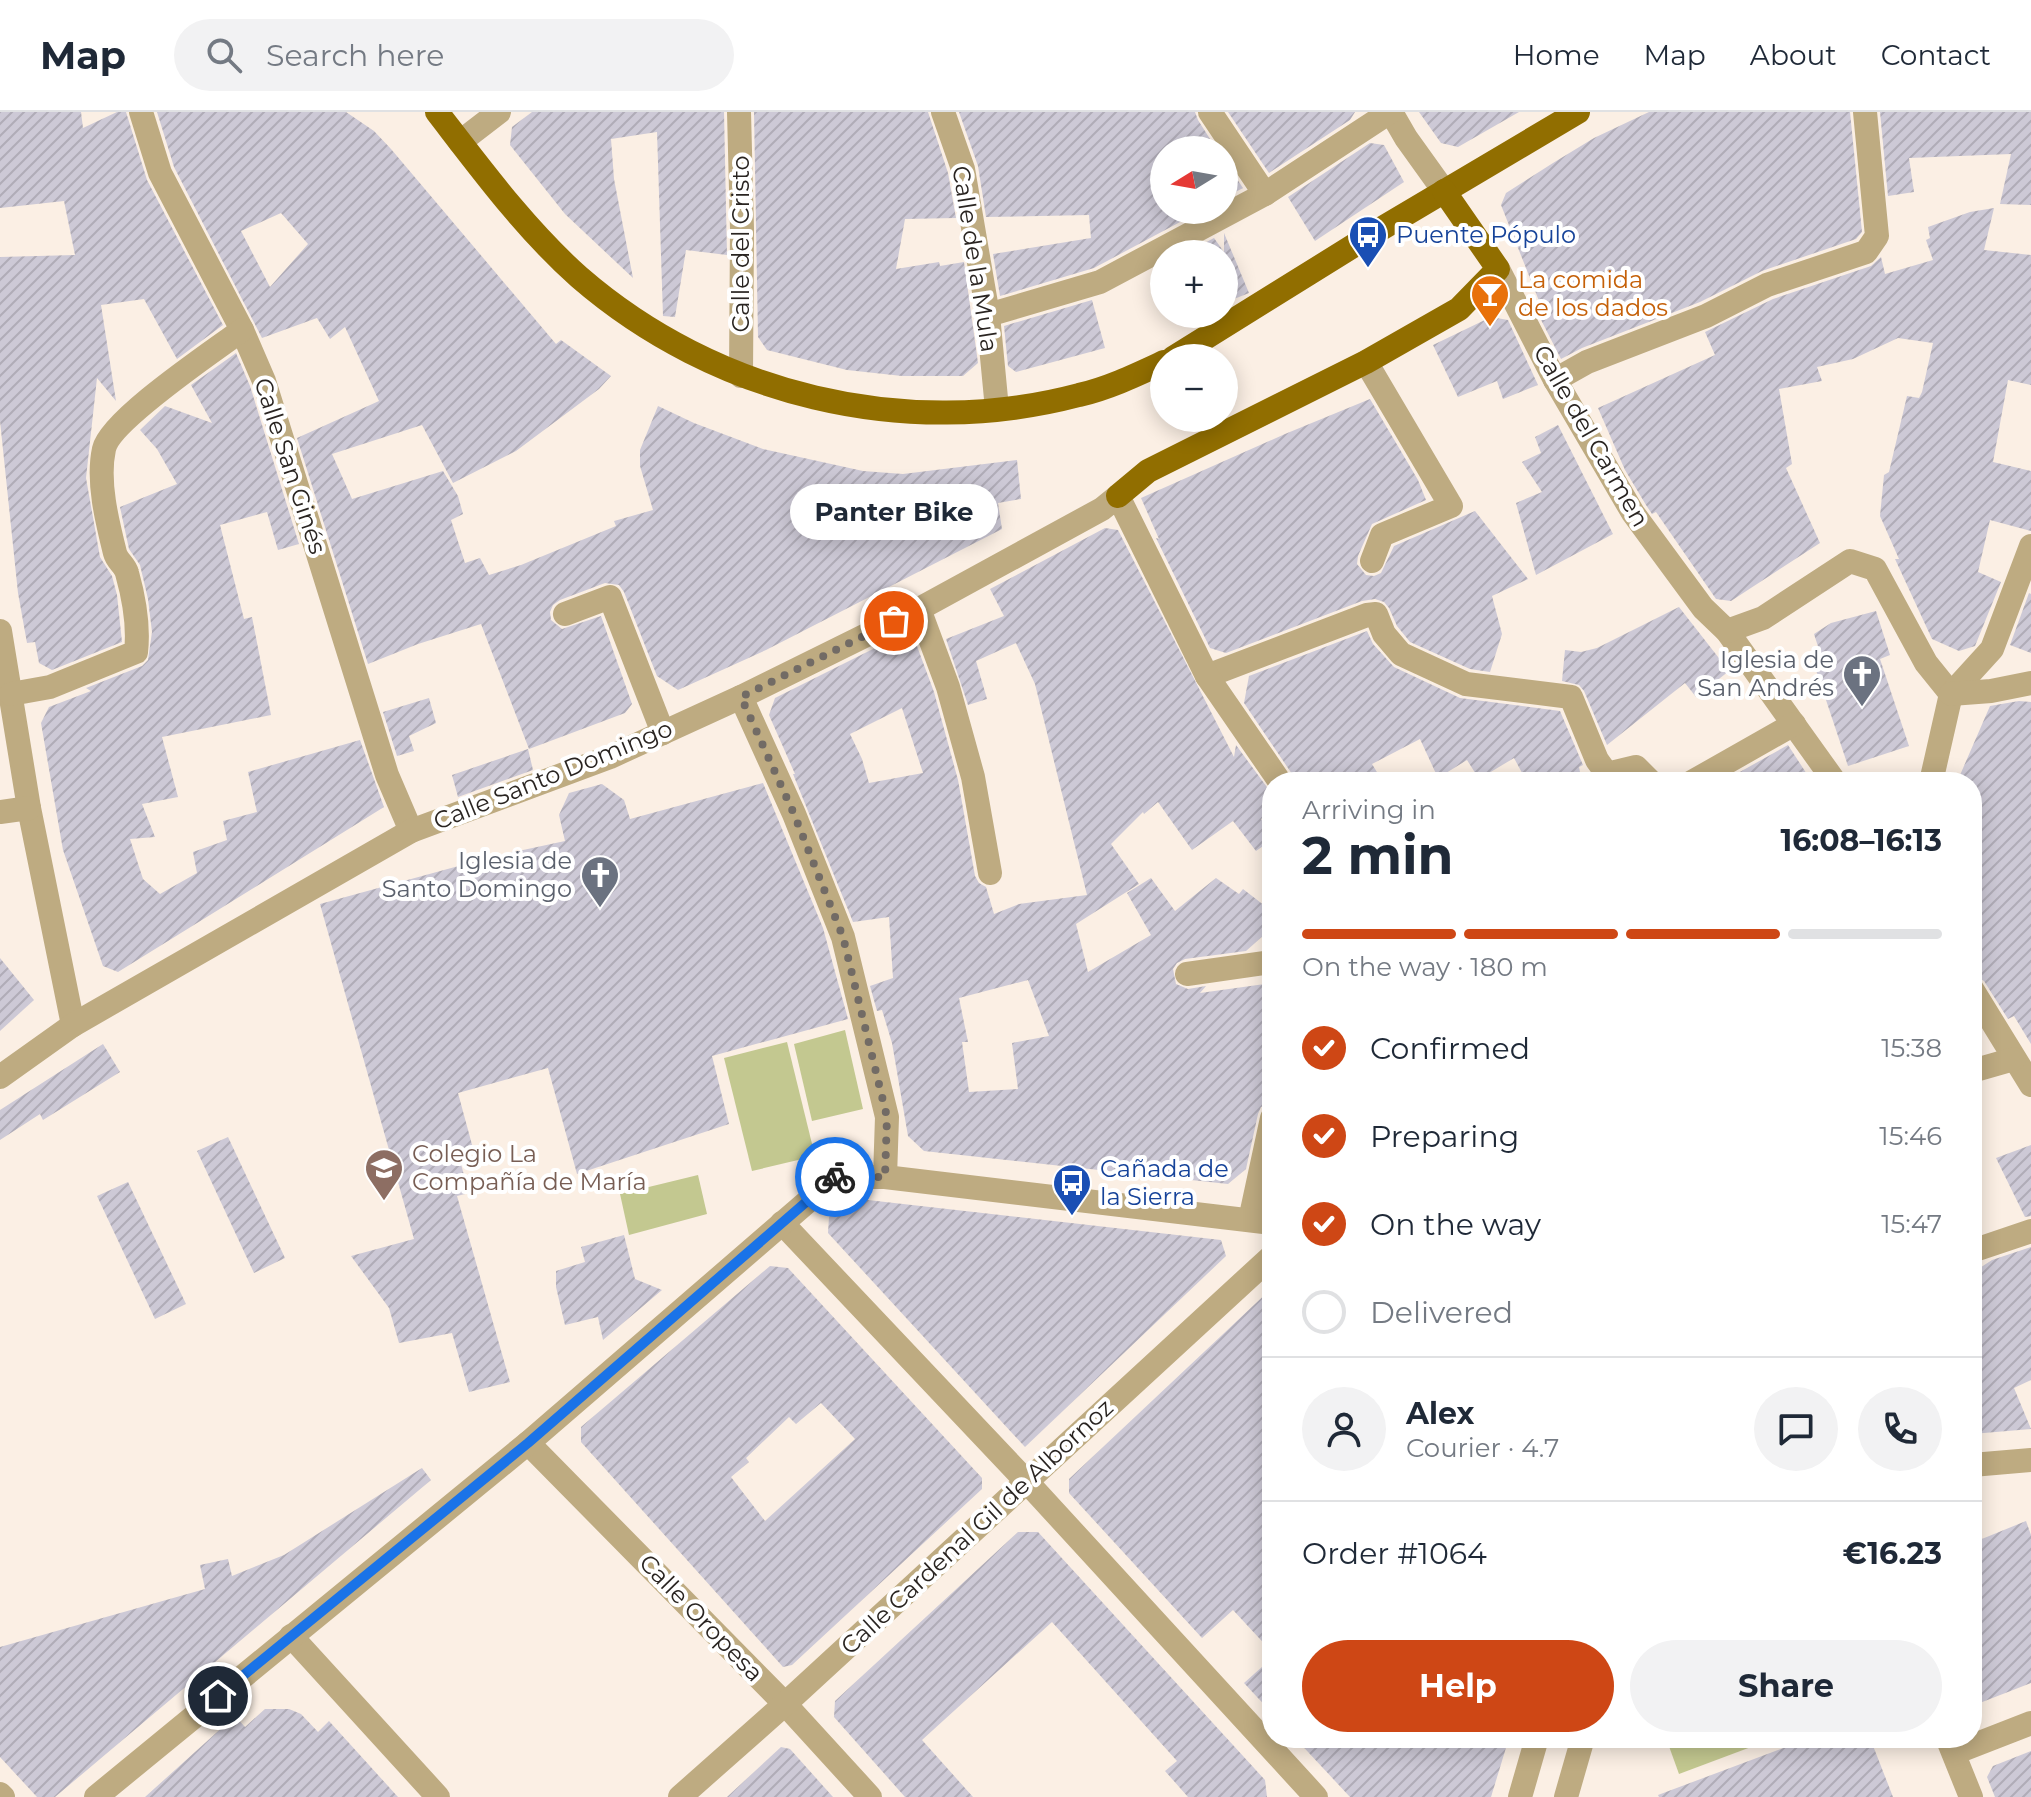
<!DOCTYPE html>
<meta charset="utf-8">
<style>
:root{--surface:#fff;--page:#f2f2f3;--text:#1f2937;--muted:#747a83;--line:#e0e1e3;--accent:#ce4715}
body{margin:0;font-family:Montserrat,sans-serif;background:var(--page);color:var(--text);height:100vh;display:flex;flex-direction:column;font-size:30px;white-space:nowrap}
*{box-sizing:border-box;margin:0}
p{font-size:26px;color:var(--muted)}
.icon{flex:none;width:44px;height:44px;fill:none;stroke:currentColor;stroke-width:2;stroke-linecap:round;stroke-linejoin:round}
.map{position:relative;flex:1;overflow:hidden}
.details{position:absolute;left:1262px;top:660px;width:720px;height:976px;display:flex;flex-direction:column;background:var(--surface);border-radius:32px;box-shadow:0 4px 20px #0003}
.details>*{flex:none}
.needle{width:52px;rotate:259deg}
.buttons{position:absolute;left:1150px;top:24px;display:grid;gap:16px}
.buttons a{display:grid;place-items:center;width:88px;height:88px;border-radius:50%;background:var(--surface);box-shadow:0 4px 20px #0003;font-size:40px}
.pin{position:absolute;display:grid;place-items:center;width:68px;height:68px;color:#fff;margin:-34px;border:4px solid #fff;border-radius:50%;box-shadow:0 2px 8px #0007}
.courier{position:absolute;display:grid;place-items:center;width:80px;height:80px;margin:-40px;border:6px solid #1a73e8;border-radius:50%;background:#fff;color:#222;box-shadow:0 2px 10px #0007}
.bubble{position:absolute;height:56px;border-radius:28px;background:var(--surface);box-shadow:0 4px 20px #0003;font-size:26px;font-weight:700;line-height:56px;text-align:center}
.headline em{font-style:normal;font-weight:700}
.headline div{display:flex;flex-direction:column-reverse}
.headline{display:flex;align-items:center;justify-content:space-between;height:136px;padding:0 40px}
h1{font-size:52px;font-weight:700;line-height:60px}
.bar{display:grid;grid-template-columns:repeat(4,1fr);gap:12px 8px;align-content:center;height:96px;padding:0 40px}
.bar i{height:10px;border-radius:6px;background:var(--line)}
.bar .active{background:var(--accent)}
.bar p{grid-column:span 4}
.line{display:flex;align-items:center;gap:20px;padding:0 40px;border-top:2px solid var(--line)}
.line div{flex:1}
.round{display:grid;place-items:center;flex:none;width:84px;height:84px;border-radius:42px;background:var(--page)}
ol{padding:0 40px;list-style:none}
li{display:flex;align-items:center;gap:24px;height:88px}
li p{margin-inline-start:auto}
li .icon{padding:8px;border-radius:50%;background:var(--accent);color:#fff;stroke-width:4}
li:last-child{color:var(--muted)}
li i{width:44px;height:44px;border:4px solid var(--line);border-radius:50%}
.action{display:flex;gap:16px;margin-top:auto;padding:16px 40px}
.action a{flex:1;height:92px;border-radius:48px;background:var(--accent);color:#fff;font-size:32px;font-weight:700;line-height:92px;text-align:center}
.action a+a{background:var(--page);color:var(--text)}
header{display:flex;align-items:center;gap:48px;box-sizing:border-box;height:112px;padding:0 40px;background:var(--surface);border-bottom:2px solid var(--line)}
header strong{font-size:38px}
nav{display:flex;gap:44px;margin-inline-start:auto;font-size:28px}
.search{width:560px;height:72px;background:var(--page);display:flex;align-items:center;gap:20px;box-sizing:border-box;padding:0 28px;border-radius:44px;color:var(--muted);font-size:30px}
.map>svg:first-child{display:block}
</style>
<header>
<strong>Map</strong>
<div class="search"><svg class="icon" aria-label="search" viewBox="0 0 24 24"><circle cx="10" cy="10" r="6"/><path d="M15 15l6 6"/></svg>Search here</div>
<nav><a>Home</a><a>Map</a><a>About</a><a>Contact</a></nav>
</header>
<div class="map">
<svg width="2031" height="1685" viewBox="0 0 2031 1685">
<defs>
<pattern id="building-hatch" width="6" height="6" patternUnits="userSpaceOnUse" patternTransform="scale(2)"><rect width="6" height="6" fill="#cdc9d6"/><path d="M-1 1l2-2M0 6l6-6M5 7l2-2" fill="none" stroke="#b0acb7"/></pattern>
</defs>
<rect width="100%" height="100%" fill="#fbefe4"/>
<g fill="#c3c890">
<path d="M845,918L863,997L812,1009L794,932Z"/>
<path d="M787,930L815,1044L752,1059L724,946Z"/>
<path d="M698,1063L707,1102L629,1123L620,1082Z"/>
<path d="M1666,1626H1775L1679,1662Z"/>
</g>
<g fill="url(#building-hatch)" fill-rule="evenodd">
<path d="M0,0H81L83,16L117,0H126L147,68L223,213L177,247L144,187L101,193L116,289L97,266L86,366L100,445L112,464L117,483L122,530L52,558L39,551L35,530L27,531L18,481L0,309V145L75,143L64,89L0,96Z"/>
<path d="M157,0H346L374,19L391,37L556,232L561,228L611,264L599,277L516,339L453,371L422,313L332,342L352,387L443,359L458,384L463,402L451,408L465,451L480,446L489,463L521,453L616,414L614,409L653,398L640,354V338L658,294L694,311L763,337L863,359L903,362L1017,348L1021,387L998,391L1002,417L766,538L678,578L657,564L624,480L619,473L605,471L560,488L553,493L550,500L551,508L562,517L601,504L632,592L625,601L529,637L481,512L418,532L368,552L297,326L379,289L345,215L330,227L317,206L262,226L174,55ZM281,101L308,132L270,175L241,119Z"/>
<path d="M532,0H724L727,143L686,138L675,205L663,204L657,20L611,27L614,67L633,166L565,102L510,33L512,15Z"/>
<path d="M754,0H928L948,61L956,106L905,107L896,157L939,150L940,154L964,150L978,251L963,264H902L847,258L767,238L758,225Z"/>
<path d="M959,0H1195L1198,8L1217,38H1164V98H1194L1197,101L1094,156L1000,184L993,142L1091,126L1089,103L986,105L978,54Z"/>
<path d="M1228,0H1355L1350,8L1269,61Z"/>
<path d="M1419,0H1519L1458,35L1441,31Z"/>
<path d="M1649,0H1850L1862,120L1856,127L1762,159L1700,190L1582,236L1561,247L1538,202L1543,199L1501,93L1506,81L1553,51L1594,26Z"/>
<path d="M1880,0H2031V93L2000,92L2011,42L1909,46L1914,80L1888,84Z"/>
<path d="M1370,31L1384,33L1404,70L1315,129L1288,85Z"/>
<path d="M1224,48L1243,76L1224,86Z"/>
<path d="M1994,96L1984,138L2031,143V273L2008,268L1993,350L2031,359V419L1990,408L1978,460L2001,470L1975,534L1959,539L1932,527L1895,447H1899L1880,404L1884,363L1889,360L1907,284L1919,286L1922,280L1933,231L1898,226L1853,247L1817,255L1822,269L1779,277L1792,352L1786,356L1820,431L1731,489L1716,487L1656,400L1652,402L1646,393L1625,358L1598,296L1715,243L1705,220L1773,187L1871,154L1881,145L1885,162L1933,148L1926,128L1930,126L1928,115L1970,100Z"/>
<path d="M1224,121L1249,181L1224,191V142H1184L1214,126L1224,140Z"/>
<path d="M1092,188L1105,236L1016,260L1008,254L1004,214Z"/>
<path d="M1491,205L1508,208L1538,273L1503,287L1497,269L1458,285L1433,233Z"/>
<path d="M236,241L250,274L299,432L278,438L267,400L220,413L244,507L252,505L271,603L162,625L178,685L142,692L155,725L130,727L143,767L160,782L197,761L193,740L227,728L223,709L257,700L248,660L360,628L384,695L118,860L103,854L63,738L41,611L49,595L91,579L86,576L142,554L148,548L152,520L148,487L140,453L129,437L120,395L177,372L157,337L140,318L165,294L212,311L191,273Z"/>
<path d="M1370,287L1418,368L1426,388L1372,412L1358,444L1357,452L1366,463L1374,464L1381,461L1394,434L1475,399L1528,467L1492,484L1502,522L1490,560L1470,557L1410,530L1397,514L1389,496L1384,490L1375,487L1362,489L1226,541L1210,536L1156,426L1159,427L1141,386L1285,322Z"/>
<path d="M1558,313L1613,422L1536,463L1516,391L1542,380L1522,350L1541,341L1535,325Z"/>
<path d="M1105,416L1118,418L1234,645L1236,633L1272,682V700L1261,707L1272,722V728L1256,739L1233,709L1192,738L1158,690L1144,702L1143,700L1111,732L1139,772L1076,812L1088,860L1151,823L1127,781L1151,766L1175,799L1216,766L1239,782L1243,777L1265,794L1264,823L1246,839L1185,847L1177,851L1173,857L1176,872L1188,877L1206,874L1200,881L1272,871V991L1261,995L1258,1002L1246,1057L1228,1072L924,1039L908,1024L892,931L882,898L877,899L870,874L893,866L889,805L853,810L793,662H795L769,603L775,586L911,518L934,580L958,668L975,764L979,771L986,775L994,802L1019,792L1087,783L1035,572L1016,531L976,549L987,587L968,593L946,527L1004,504L990,477ZM902,596L923,661L869,671L862,647L850,622ZM1028,868L1049,924L1012,931L1018,977L969,980L962,930H968L959,886Z"/>
<path d="M2029,481L2031,482V541L2010,533Z"/>
<path d="M1679,495L1729,559L1696,585L1685,571L1607,633L1584,579L1579,573L1562,569L1565,538L1581,540L1597,536Z"/>
<path d="M1876,499L1890,543L1880,547L1909,634L1848,654L1816,558L1825,556L1814,522L1831,511Z"/>
<path d="M1367,519L1373,532L1394,555L1460,586L1560,599L1583,653L1579,655L1582,670H1527L1514,646L1479,667L1467,648L1438,666L1420,627L1372,652L1383,670H1295L1292,662L1244,591L1249,564Z"/>
<path d="M429,586L436,611L409,624L414,639L397,644L383,600Z"/>
<path d="M2019,589L2031,590V932L2014,904L2008,907L1984,869L1972,862V670H1957L1990,594Z"/>
<path d="M1788,633L1812,670H1722Z"/>
<path d="M528,637L533,658L458,685L452,663Z"/>
<path d="M763,671L823,816L848,907L712,944L729,1012L577,1062L548,956L458,981L474,1040L459,1045L469,1081L457,1084L510,1270L469,1280L452,1221L399,1231L389,1196L351,1144L414,1127L320,792L495,744L565,729L559,703L569,681L602,672L624,688L630,707Z"/>
<path d="M0,846L34,888L0,919Z"/>
<path d="M103,932L120,960L43,1008L40,1002L0,1028V998Z"/>
<path d="M228,1025L285,1146L254,1161L197,1039Z"/>
<path d="M2031,1033V1104L2025,1105L1996,1046Z"/>
<path d="M128,1070L186,1192L155,1207L97,1084Z"/>
<path d="M850,1086L1221,1128L1226,1144L1025,1335L828,1121L829,1105Z"/>
<path d="M624,1123L635,1167L662,1178L603,1228L598,1205L565,1213L556,1175V1159L585,1150L581,1135Z"/>
<path d="M2031,1135V1268L2014,1276L2031,1317L1972,1322V1161L1992,1148Z"/>
<path d="M770,1154L788,1156L982,1366V1377L792,1553L783,1555L581,1330V1315ZM821,1291L855,1327L765,1409L731,1365L749,1350L746,1346L789,1305L796,1312Z"/>
<path d="M1272,1176V1540L1233,1498L1202,1526L1069,1381V1367Z"/>
<path d="M422,1356L431,1368L55,1685H37L0,1645V1535L205,1477L200,1453L228,1447L232,1464L284,1443Z"/>
<path d="M2026,1409L2031,1423V1571L1972,1594V1431Z"/>
<path d="M1018,1420H1038L1265,1668L1267,1685H1188L1165,1659L1177,1649L1052,1510L922,1628L973,1685H905L834,1605L835,1589Z"/>
<path d="M1272,1546V1601L1244,1571Z"/>
<path d="M265,1597H289L301,1602L318,1620L329,1609L398,1685H145L235,1604L245,1615Z"/>
<path d="M1295,1626H1509L1491,1685H1350Z"/>
<path d="M1783,1626H1870L1893,1685H1659L1658,1683L1786,1635Z"/>
<path d="M781,1635L790,1637L833,1685H727Z"/>
<path d="M2031,1639V1685H1995L1987,1665L1993,1654Z"/>
</g>
<g fill="none" stroke-linecap="round" stroke-linejoin="round">
<g stroke="#beab81" stroke-width="24">
<path d="M141,0L160,61L242,218L264,269L387,663L411,719"/>
<path d="M739,0L742,117L741,264"/>
<path d="M943,0L963,57L988,203L997,297"/>
<path d="M1210,0L1265,82"/>
<path d="M1391,0L1406,26L1444,79"/>
<path d="M460,30L499,0"/>
<path d="M1498,157L1555,268L1633,401L1703,496L1727,519L1835,670"/>
<path d="M988,203L1100,170L1265,82L1390,0"/>
<path d="M1366,250L1451,394L1382,423L1372,449"/>
<path d="M1555,268L1587,250L1706,204L1767,173L1866,140L1877,124L1865,0"/>
<path d="M919,497L948,575L973,665L990,761"/>
<path d="M565,502L610,485L663,621"/>
<path d="M0,519L29,696L73,913"/>
<path d="M1727,519L1763,506L1850,449L1875,457L1926,551L1951,582L1931,670"/>
<path d="M1207,564L1367,503L1376,502L1384,522L1401,542L1466,572L1571,585L1597,648L1607,662L1636,655L1651,670"/>
<path d="M11,582L50,575L136,540C139,514 134,486 127,461C125,453 117,449 115,441C107,409 97,369 104,337C110,308 214,239 242,218"/>
<path d="M1951,582L1992,537L2031,434"/>
<path d="M1951,582L1991,579L2031,571"/>
<path d="M741,585L794,702L843,825L887,1005L885,1065"/>
<path d="M1692,670L1794,612"/>
<path d="M0,700L29,696"/>
<path d="M1187,862L1272,850"/>
<path d="M1972,877L2031,973"/>
<path d="M1972,959L2014,947"/>
<path d="M0,965L73,913L411,719L610,645L741,585L919,497L1102,397L1118,384L1207,564L1280,670"/>
<path d="M1250,1108L1272,1006"/>
<path d="M782,1111L1027,1370L1316,1685"/>
<path d="M1972,1139L2031,1119"/>
<path d="M528,1331L785,1592L870,1685"/>
<path d="M1972,1353L2031,1348"/>
<path d="M291,1524L438,1685"/>
<path d="M1948,1628L1971,1685"/>
<path d="M1954,1641L2031,1611"/>
<path d="M0,1682L3,1685"/>
<path d="M96,1685L528,1331L836,1065H885L1272,1111"/>
<path d="M680,1685L785,1592L1272,1144"/>
<path d="M1520,1685L1537,1626"/>
<path d="M1566,1685L1583,1626"/>
</g>
<g stroke="#916e00" stroke-width="24">
<path d="M437,0C481,57 525,117 579,165C715,283 905,329 1079,283C1109,276 1136,263 1164,250"/>
<path d="M1173,246L1374,121L1578,0"/>
<path d="M1118,384L1148,359L1366,250L1459,197L1498,157L1444,79"/>
</g>
</g>
<g fill="none" stroke-linecap="round" stroke-linejoin="round">
<path stroke="#726b65" stroke-width="8" stroke-dasharray="0 14.4" d="M835,1065H885L887,1005L843,825L794,702L741,585L894,509"/>
<path stroke="#1a73e8" stroke-width="10" d="M218,1584L528,1331L835,1065"/>
</g>
<defs>
<g id="bus-pin" transform="scale(2)"><path d="M0 17L-7.5 6A9.5 9.5 0 1 1 7.5 6Z" fill="#1a4fb4" stroke="#fff"/><path d="M-5-6H5V4H4V6H2V4H-2V6H-4V4H-5ZM-3.5-4V0h7V-4ZM-3.5 1.2v1.5H-2V1.2ZM2 1.2v1.5H3.5V1.2Z" fill="#fff"/></g>
<g id="bar-pin" transform="scale(2)"><path d="M0 17L-7.5 6A9.5 9.5 0 1 1 7.5 6Z" fill="#e8710a" stroke="#fff"/><path d="M-6-5H6L.8 .8V4.5H3.5V6h-7V4.5H-.8V.8Z" fill="#fff"/></g>
<g id="church-pin" transform="scale(2)"><path d="M0 17L-7.5 6A9.5 9.5 0 1 1 7.5 6Z" fill="#6b7280" stroke="#fff"/><path d="M-1.2-6h2.4v3.5h3.3v2.4h-3.3V6h-2.4V-.1h-3.3v-2.4h3.3Z" fill="#fff"/></g>
<g id="school-pin" transform="scale(2)"><path d="M0 17L-7.5 6A9.5 9.5 0 1 1 7.5 6Z" fill="#8d6e63" stroke="#fff"/><path d="M0-5L7-2L0 1L-7-2ZM-4 1L0 2.5L4 1V4Q0 6-4 4Z" fill="#fff"/></g>
</defs>
<g fill-rule="evenodd">
<use href="#bus-pin" x="1368" y="123"/>
<use href="#bar-pin" x="1490" y="182"/>
<use href="#church-pin" x="1862" y="562"/>
<use href="#church-pin" x="600" y="763"/>
<use href="#school-pin" x="384" y="1056"/>
<use href="#bus-pin" x="1072" y="1071"/>
</g>
<g text-anchor="middle" stroke-width="8" stroke-linejoin="round" paint-order="stroke">
<g font-size="24" fill="#164399" stroke="#fff" text-anchor="start">
<text x="1396" y="131">Puente Pópulo</text>
<text x="1100" y="1065">Cañada de<tspan x="1100" dy="28">la Sierra</tspan></text>
</g>
<g font-size="24" fill="#292421" stroke="#fff">
<text transform="translate(741 132) rotate(-90)" y="8">Calle del Cristo</text>
<text transform="translate(975 147) rotate(81)" y="8">Calle de la Mula</text>
<text transform="translate(1591 324) rotate(60)" y="8">Calle del Carmen</text>
<text transform="translate(290 354) rotate(72)" y="8">Calle San Ginés</text>
<text transform="translate(553 663) rotate(-22)" y="8">Calle Santo Domingo</text>
<text transform="translate(977 1415) rotate(-43)" y="8">Calle Cardenal Gil de Albornoz</text>
<text transform="translate(701 1506) rotate(46)" y="8">Calle Oropesa</text>
</g>
<g font-size="24" fill="#c56008" stroke="#fff" text-anchor="start">
<text x="1518" y="176">La comida<tspan x="1518" dy="28">de los dados</tspan></text>
</g>
<g font-size="24" fill="#5b616d" stroke="#fff" text-anchor="end">
<text x="1834" y="556">Iglesia de<tspan x="1834" dy="28">San Andrés</tspan></text>
<text x="572" y="757">Iglesia de<tspan x="572" dy="28">Santo Domingo</tspan></text>
</g>
<g font-size="24" fill="#785e54" stroke="#fff" text-anchor="start">
<text x="412" y="1050">Colegio La<tspan x="412" dy="28">Compañía de María</tspan></text>
</g>
</g>
</svg>
<div class="buttons">
<a><svg class="needle" viewBox="-14 -14 28 28"><path d="M0-13l5 13h-10z" fill="#e53935"/><path d="M0 13l5-13h-10z" fill="#747a83"/></svg></a>
<a>+</a>
<a>−</a>
</div>
<div class="pin" style="left:894px;top:509px;background:#ea580c"><svg class="icon" aria-label="bag" viewBox="0 0 24 24"><path d="M5 8h14l-1 12H6zM9 8a3 3 0 0 1 6 0"/></svg></div>
<div class="pin" style="left:218px;top:1584px;background:#1f2937"><svg class="icon" aria-label="home" viewBox="0 0 24 24"><path d="M3 11l9-7 9 7M6 9v11h12V9"/></svg></div>
<div class="courier" style="left:835px;top:1065px"><svg class="icon" aria-label="bike" viewBox="0 0 24 24"><circle cx="6" cy="16" r="4"/><circle cx="18" cy="16" r="4"/><path d="M6 16l4-8h5l3 8M10 8l3 8H6M13 5h3"/></svg></div>
<div class="bubble" style="left:790px;top:372px;width:208px">Panter Bike</div>
<section class="details">
<div class="headline"><div><h1>2 min</h1><p>Arriving in</p></div><em>16:08–16:13</em></div>
<div class="bar"><i class="active"></i><i class="active"></i><i class="active"></i><i></i><p>On the way · 180 m</p></div>
<ol>
<li><svg class="icon" aria-label="check" viewBox="0 0 24 24"><path d="M5 12l5 5 9-10"/></svg>Confirmed<p>15:38</p></li>
<li><svg class="icon" aria-label="check" viewBox="0 0 24 24"><path d="M5 12l5 5 9-10"/></svg>Preparing<p>15:46</p></li>
<li><svg class="icon" aria-label="check" viewBox="0 0 24 24"><path d="M5 12l5 5 9-10"/></svg>On the way<p>15:47</p></li>
<li><i></i>Delivered</li>
</ol>
<div class="line" style="height:144px"><a class="round"><svg class="icon" aria-label="person" viewBox="0 0 24 24"><circle cx="12" cy="8" r="4"/><path d="M4 21q1-7 8-7t8 7"/></svg></a><div><b>Alex</b><p>Courier · 4.7</p></div><a class="round"><svg class="icon" aria-label="chat" viewBox="0 0 24 24"><path d="M4 5h16v11H9l-5 4z"/></svg></a><a class="round"><svg class="icon" aria-label="phone" viewBox="0 0 24 24"><path d="M5 4h4l2 5-3 2q2 4 5 5l2-3 5 2v4C11 20 4 13 5 4z"/></svg></a></div>
<div class="line" style="height:104px"><div>Order #1064</div><b>€16.23</b></div>
<div class="action"><a>Help</a><a>Share</a></div>
</section>
</div>
